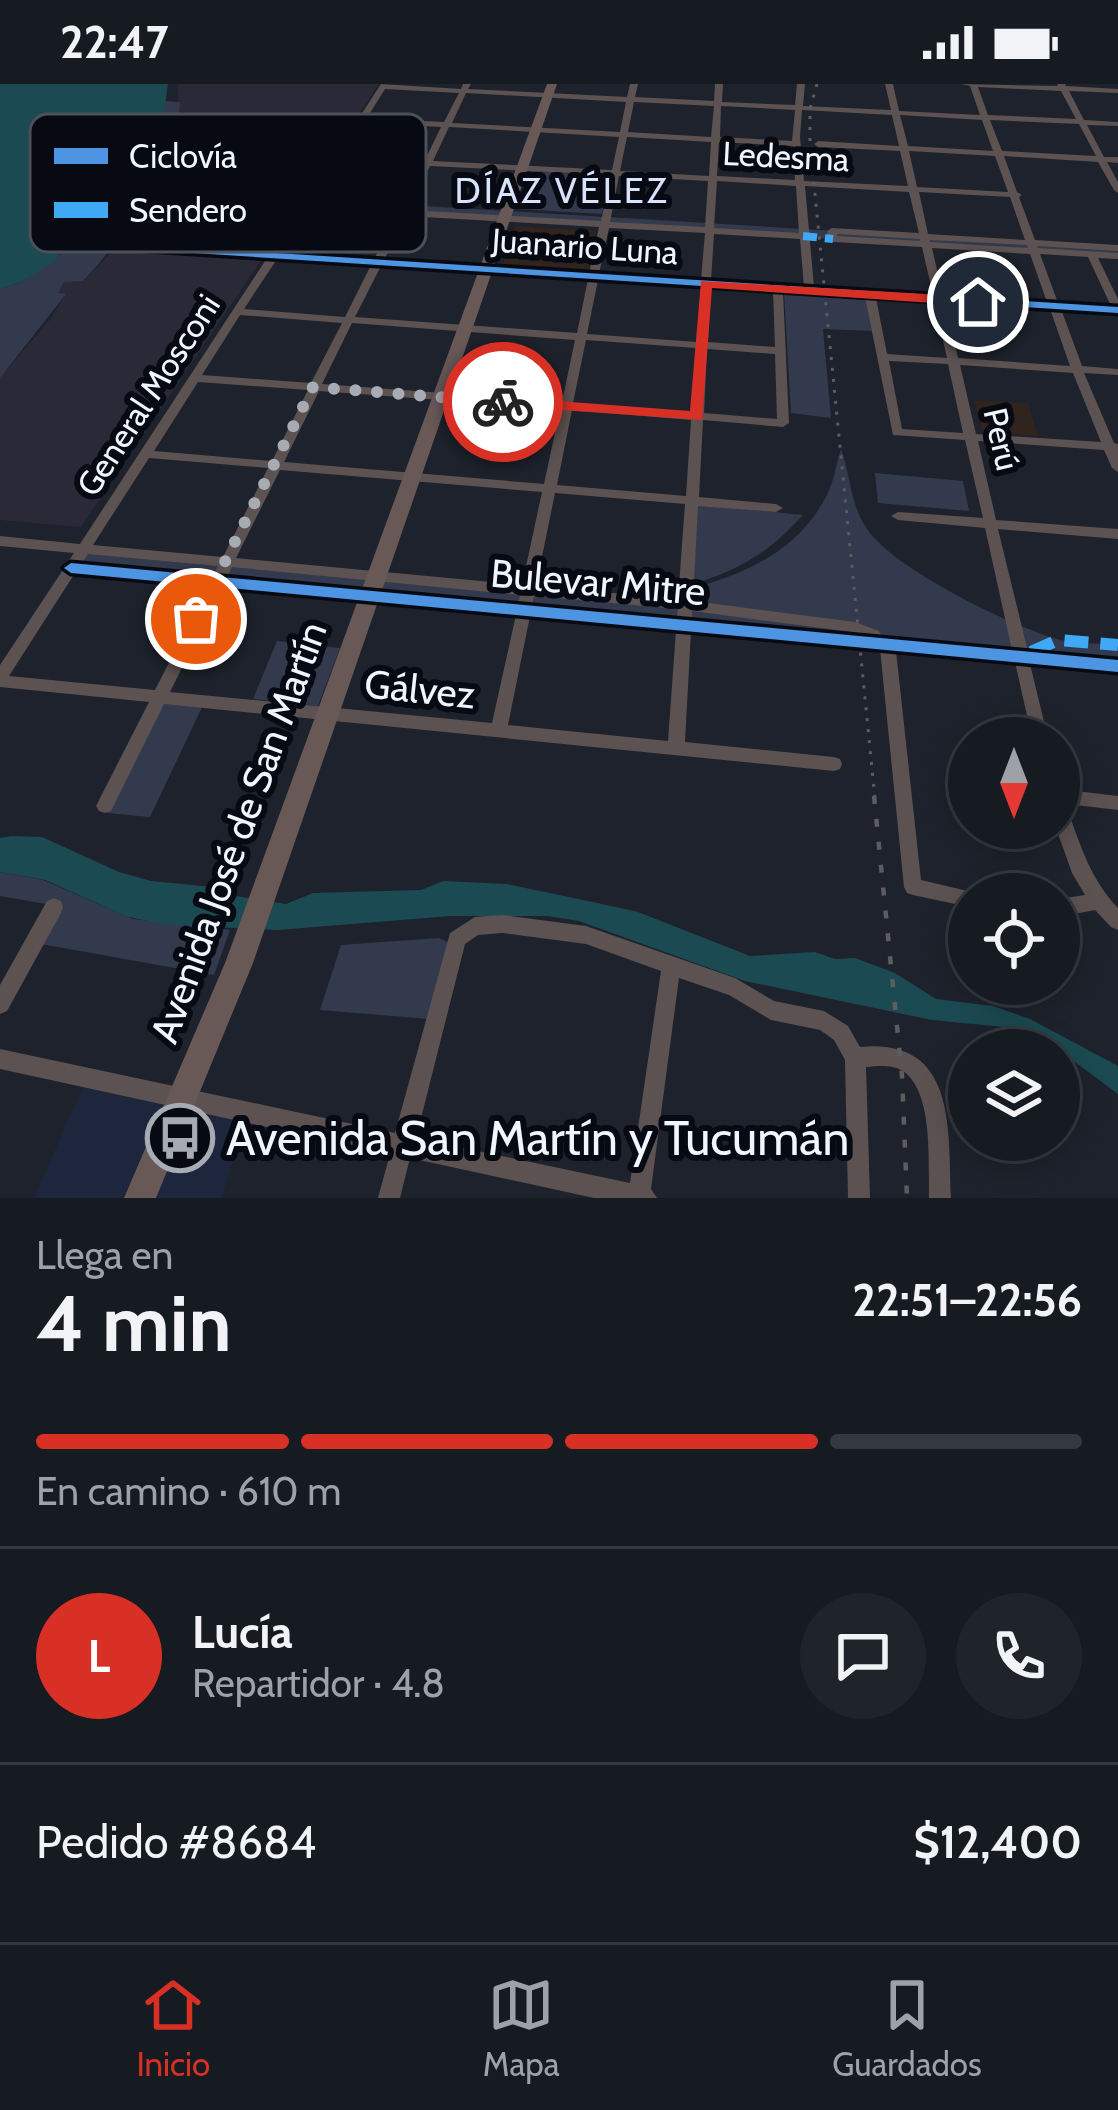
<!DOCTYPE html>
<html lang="es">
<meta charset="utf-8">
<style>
:root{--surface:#161a21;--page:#1f232a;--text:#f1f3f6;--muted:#9ea1a5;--line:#35383f;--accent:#d93025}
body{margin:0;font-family:Cabin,sans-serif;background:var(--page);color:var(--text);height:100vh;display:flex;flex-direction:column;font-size:45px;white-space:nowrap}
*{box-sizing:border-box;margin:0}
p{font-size:39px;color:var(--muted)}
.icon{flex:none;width:66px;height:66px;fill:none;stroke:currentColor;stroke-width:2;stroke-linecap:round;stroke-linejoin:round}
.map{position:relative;height:1114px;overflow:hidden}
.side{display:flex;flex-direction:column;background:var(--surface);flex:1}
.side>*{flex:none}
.needle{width:78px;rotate:180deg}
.tools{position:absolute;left:948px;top:633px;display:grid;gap:24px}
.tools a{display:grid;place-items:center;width:132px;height:132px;border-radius:50%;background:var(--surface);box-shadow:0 6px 30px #0003,0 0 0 3px var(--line);font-size:60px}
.pin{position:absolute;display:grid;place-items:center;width:102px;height:102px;color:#fff;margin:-51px;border:6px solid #fff;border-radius:50%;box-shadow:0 3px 12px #0007}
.courier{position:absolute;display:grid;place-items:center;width:120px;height:120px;margin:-60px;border:9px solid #d93025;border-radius:50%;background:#fff;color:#222;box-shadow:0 3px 15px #0007}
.head em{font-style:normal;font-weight:700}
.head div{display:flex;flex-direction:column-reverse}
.head{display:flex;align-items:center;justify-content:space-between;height:204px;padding:0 36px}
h1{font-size:78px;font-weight:700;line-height:90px}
.bar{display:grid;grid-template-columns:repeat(4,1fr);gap:18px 12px;align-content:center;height:144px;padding:0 36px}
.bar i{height:15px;border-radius:9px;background:var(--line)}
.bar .active{background:var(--accent)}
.bar p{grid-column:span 4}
.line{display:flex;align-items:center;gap:30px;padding:0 36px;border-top:3px solid var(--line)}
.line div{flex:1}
.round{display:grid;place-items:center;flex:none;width:126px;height:126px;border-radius:63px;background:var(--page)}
.status{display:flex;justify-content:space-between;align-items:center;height:84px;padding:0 60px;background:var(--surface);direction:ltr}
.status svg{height:33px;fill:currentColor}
.dock{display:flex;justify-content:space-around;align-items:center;height:168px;border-top:3px solid var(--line);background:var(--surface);font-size:33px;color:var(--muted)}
.dock a{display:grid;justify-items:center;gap:6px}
.dock .active{color:var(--accent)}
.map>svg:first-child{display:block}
</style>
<div class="status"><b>22:47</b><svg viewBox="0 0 49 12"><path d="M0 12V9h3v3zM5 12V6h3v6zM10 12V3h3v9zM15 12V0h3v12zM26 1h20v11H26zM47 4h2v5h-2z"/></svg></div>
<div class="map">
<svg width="1118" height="1114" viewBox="0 0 1118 1114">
<rect width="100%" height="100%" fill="#1e222c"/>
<path fill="#1d263c" d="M87,993L250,1028L221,1114H34Z"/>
<g fill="#2a2938">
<path d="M178,0H379L267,167L118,158L179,44Z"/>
<path d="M113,167L261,176L81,443L0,436V294L51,234L65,211L57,209L64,197H83Z"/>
</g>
<g fill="#31231d">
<path d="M515,142L596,147L589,185L503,180Z"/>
<path d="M974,316L1028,319L1038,352L983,348Z"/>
</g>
<g fill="#333a4e">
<path d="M164,17L180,18C179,73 121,158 83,197L64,198L58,209L66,210L0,294V205L23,197L61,170L76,138L129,82Z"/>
<path d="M531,87L610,92L602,130L518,125Z"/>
<path d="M310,115L1118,164V172L305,123Z"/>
<path d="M784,208L865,212L872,247L823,245L831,334L791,329Z"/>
<path d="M841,365C851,392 850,421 867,445C894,485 1006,539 1053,554C1073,560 1097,559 1118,561V582L71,484L85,465L654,513C722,499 793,478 827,411C834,397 836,380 841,365Z"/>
<path d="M875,389L963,397L969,427L878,419Z"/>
<path d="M697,420L803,431C768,469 743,484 694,500Z"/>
<path d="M277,557L340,564L318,622L253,615Z"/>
<path d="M161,617L203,621L150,733L107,729Z"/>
<path d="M0,788L43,796L133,835L230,846L214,891L41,860L46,820L0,812Z"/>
<path d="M439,854L450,859L429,935L320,926L341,861Z"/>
</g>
<g fill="#1c4a52">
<path d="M0,0H168L160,55L135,70L125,89L94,116L55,177L23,197L0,205Z"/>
<path d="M11,752L42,753L119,788L151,797L213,803L236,812L286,820L313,809L421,806L443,797L507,800L602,820L638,828L750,872L815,868L835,875L855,874L895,889L936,915L993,922L1030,935L1118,982V1010L1059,966L1014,944L932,936L745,897L579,837L548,832H450L278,846L170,841L128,833L45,796L0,788V754Z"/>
</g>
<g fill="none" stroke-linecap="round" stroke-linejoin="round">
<g fill="#5c5251" fill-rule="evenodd">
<path d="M381,0L461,5L463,0H471L468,5L627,13L630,0H638L635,13L714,17L715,0H723L722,18L795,21L797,0H805L803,22L891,26L885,0H893L899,27L980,31L970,2L961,0L1058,2L1057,0H1065L1066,2L1118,5V9L1069,7L1084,36L1118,38V42L1087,41L1104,73H1118V79L1107,78L1118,98V109L1114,106L1098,78L1004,72L1017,108L1022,111L1019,113L1035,156L1118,161V167L1037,162L1038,164L1118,169V175L1098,174L1118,215V229L1061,225L1082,282L1118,285V291L1084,289L1114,359L1118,360V388L1112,384L1104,366L978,357L996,436L1118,445V455L998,445L1028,568L1118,576V588L1030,580L1048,654H1032L1015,578L896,567L921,796L976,809L969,810V823L913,811L907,809L904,803L880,565L691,547L685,658L834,673L840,675L842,680L840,685L834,687L164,620L111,727L105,729L99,727L96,722L149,618L0,603V581L74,469L0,462V452L80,460L267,174L120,165L115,162L120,159L271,169ZM978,3L1061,7L1076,35L988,31ZM385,5L459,9L444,38L367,34ZM466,9L626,18L620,48L452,39ZM634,18L714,22L711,53L628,48ZM721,22L795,26L792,57L720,53ZM802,26L892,31L899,62L818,57L814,60L818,63L900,67L908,102L804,97L800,53ZM900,31L982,36L993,67L908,62ZM990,36L1079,40L1096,72L1002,67ZM364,39L441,43L425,76L343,72ZM449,43L619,53L612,86L433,77ZM627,53L711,58L709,92L620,87ZM719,58L793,62L795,96L717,92ZM909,67L995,72L1008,108L917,103ZM340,77L422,81L399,126L311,121ZM430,82L611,91L601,137L408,126ZM619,92L708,97L705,143L610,138ZM717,97L796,102L799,149L714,144ZM805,102L909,108L919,149L832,144L827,147L828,155L833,158L922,163L933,211L814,203ZM919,108L1010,113L1025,156L928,150ZM308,126L397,131L374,175L280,169ZM406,132L599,143L589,189L384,176ZM609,144L705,149L701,196L599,190ZM714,150L800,155L804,203L711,197ZM837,150L920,155V157L837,152ZM930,156L1027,161L1028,164L930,158ZM932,164L1030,170L1047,218L943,212ZM1040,170L1088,173L1111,222L1058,219ZM277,175L371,181L345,233L244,225ZM381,182L588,195L577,249L355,233ZM598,196L701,202L697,258L587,250ZM711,203L773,207L775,263L708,258ZM783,208L865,213L893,351L965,356L983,434L898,428L891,432L898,436L985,444L1012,566L894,555L887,551L880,554L881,551L879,547L855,538L693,517L698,422L776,428L783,424L776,420L699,413L703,336L783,343L789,339ZM876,214L934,217L947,274L887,270ZM945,218L1050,225L1070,282L958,274ZM240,231L342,239L311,299L202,291ZM352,239L575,256L562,318L322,300ZM586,256L696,264L692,328L573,319ZM707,265L775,270L777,335L704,329ZM889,277L948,280L963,349L902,345ZM960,281L1073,289L1101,358L976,350ZM198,298L308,306L272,377L154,367ZM319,307L560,325L544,400L284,378ZM572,326L691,336L686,412L557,401ZM149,374L268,384L223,473L93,461ZM280,386L542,408L522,501L236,474ZM555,409L685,420L678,515L536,502ZM88,470L218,482L213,492L81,480ZM232,483L520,511L518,521L227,494ZM75,489L208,502L155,606L9,592ZM222,503L516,531L492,639L170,608ZM534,512L678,525L677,535L532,522ZM692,527L853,548L863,553L692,537ZM530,532L676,546L668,657L508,641Z"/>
<path d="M1059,705L1118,712V726L1059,719Z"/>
<path d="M1059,720L1065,722L1068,727C1081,763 1091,796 1118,824V846L1111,843L1095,826L1059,833V815L1085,811L1072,789L1056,744H1059Z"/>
<path d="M54,814L61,817L63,823L61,829L7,927L0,930V901L47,817Z"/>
<path d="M502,831L586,842L735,894L774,917L824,927L848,942L860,963C957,954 948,1044 951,1114H929C928,1080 934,1008 903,987C891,980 878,982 866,983L870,1114H848L845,976L834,956L820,946L771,936L729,911L679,894L651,1105L657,1114H594L410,1074L400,1114H378L390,1070L0,985V965L395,1049L450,849L475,833ZM502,849L586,860L661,887L630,1099L416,1054L465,860L478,851Z"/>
</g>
<path fill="#685957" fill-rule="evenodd" d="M547,0H557L253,879L156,1114H124L225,879Z"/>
<path stroke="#5f5b5e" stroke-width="3" stroke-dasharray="3 8" stroke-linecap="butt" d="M817,0L810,25V60L875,715"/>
<path stroke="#5f5b5e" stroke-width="4.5" stroke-dasharray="8 15" stroke-linecap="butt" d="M874,712L902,992L907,1114"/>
<path stroke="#3fa9f5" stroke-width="8" stroke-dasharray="14 8" stroke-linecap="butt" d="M803,152L833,155"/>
<path stroke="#3fa9f5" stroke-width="12" stroke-dasharray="24 12" stroke-linecap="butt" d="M1031,568L1058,556L1118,561"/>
<g stroke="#070a12" stroke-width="7">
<g id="cycleway">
<path d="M120,159L1118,223V229L117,164L115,162Z"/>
<path d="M71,479L1118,576V588L71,489L64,484Z"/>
</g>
</g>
<use href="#cycleway" fill="#4d94e3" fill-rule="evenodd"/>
</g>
<path fill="#d93025" d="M701,197L978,213L984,218L978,222L712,204L702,336L503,322L496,318L503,313L690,327Z"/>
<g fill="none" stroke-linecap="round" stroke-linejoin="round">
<path stroke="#a7abb4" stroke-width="12" stroke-dasharray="0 21.6" d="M196,535L313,303L503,318"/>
</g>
<defs>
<g id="bus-ring" transform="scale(3.45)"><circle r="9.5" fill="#070a12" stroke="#a7abb4" stroke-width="1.5"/><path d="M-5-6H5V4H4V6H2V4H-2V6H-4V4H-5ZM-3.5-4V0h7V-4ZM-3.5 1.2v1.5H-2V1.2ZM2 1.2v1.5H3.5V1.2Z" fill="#a7abb4"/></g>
</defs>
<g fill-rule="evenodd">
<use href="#bus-ring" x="180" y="1054"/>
</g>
<g text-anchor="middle" stroke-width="12" stroke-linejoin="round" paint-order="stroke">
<g font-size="33" fill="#f1f5fd" stroke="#070a12">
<text transform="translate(786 72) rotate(3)" y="12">Ledesma</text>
<text transform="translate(585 162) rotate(4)" y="12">Juanario Luna</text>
<text transform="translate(148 311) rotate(-57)" y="12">General Mosconi</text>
<text transform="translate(1002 355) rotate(77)" y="12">Perú</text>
</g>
<g font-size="36" letter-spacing="3" fill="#d8e3fc" stroke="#070a12">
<text x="562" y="119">DÍAZ VÉLEZ</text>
</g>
<g font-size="39" fill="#f1f5fd" stroke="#070a12">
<text transform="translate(598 498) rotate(5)" y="14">Bulevar Mitre</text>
<text transform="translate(420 605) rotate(6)" y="14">Gálvez</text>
<text transform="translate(238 748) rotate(-70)" y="14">Avenida José de San Martín</text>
</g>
<g font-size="48" fill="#f1f5fd" stroke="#070a12" text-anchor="start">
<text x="226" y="1071">Avenida San Martín y Tucumán</text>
</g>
</g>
<rect x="30" y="30" width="396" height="138" rx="18" fill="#070a12" stroke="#4d5058" stroke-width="3"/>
<rect x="54" y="64" width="54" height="16" fill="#4d94e3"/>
<rect x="54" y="118" width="54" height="16" fill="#3fa9f5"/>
<g font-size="33" fill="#f1f5fd">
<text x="129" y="84">Ciclovía</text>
<text x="129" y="138">Sendero</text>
</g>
</svg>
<div class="tools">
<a><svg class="needle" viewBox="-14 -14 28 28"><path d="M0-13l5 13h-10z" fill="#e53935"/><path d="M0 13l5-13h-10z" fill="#9ea1a5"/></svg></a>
<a><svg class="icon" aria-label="locate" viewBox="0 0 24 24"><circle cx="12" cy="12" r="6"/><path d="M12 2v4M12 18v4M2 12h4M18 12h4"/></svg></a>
<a><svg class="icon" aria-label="layers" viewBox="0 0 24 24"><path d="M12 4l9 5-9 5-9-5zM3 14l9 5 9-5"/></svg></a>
</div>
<div class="pin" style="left:196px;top:535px;background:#ea580c"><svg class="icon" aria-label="bag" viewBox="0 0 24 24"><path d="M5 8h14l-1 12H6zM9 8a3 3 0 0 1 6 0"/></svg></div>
<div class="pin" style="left:978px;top:218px;background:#1f2937"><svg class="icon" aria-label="home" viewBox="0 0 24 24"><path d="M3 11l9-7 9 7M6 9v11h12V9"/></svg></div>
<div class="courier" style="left:503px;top:318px"><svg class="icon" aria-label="bike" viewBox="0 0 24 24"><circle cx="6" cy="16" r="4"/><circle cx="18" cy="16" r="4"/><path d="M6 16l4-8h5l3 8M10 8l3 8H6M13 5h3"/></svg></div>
</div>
<section class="side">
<div class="head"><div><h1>4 min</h1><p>Llega en</p></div><em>22:51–22:56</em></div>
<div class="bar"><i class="active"></i><i class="active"></i><i class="active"></i><i></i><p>En camino · 610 m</p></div>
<div class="line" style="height:216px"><b class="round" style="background:var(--accent);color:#fff">L</b><div><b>Lucía</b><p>Repartidor · 4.8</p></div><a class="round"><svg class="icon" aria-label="chat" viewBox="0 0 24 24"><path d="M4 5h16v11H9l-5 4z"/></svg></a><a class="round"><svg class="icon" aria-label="phone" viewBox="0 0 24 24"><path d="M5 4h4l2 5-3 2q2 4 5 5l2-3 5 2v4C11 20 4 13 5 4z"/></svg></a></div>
<div class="line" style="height:156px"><div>Pedido #8684</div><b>$12,400</b></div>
</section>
<nav class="dock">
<a class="active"><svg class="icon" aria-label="home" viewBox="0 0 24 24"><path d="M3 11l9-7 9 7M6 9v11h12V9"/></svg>Inicio</a>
<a><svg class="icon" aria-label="map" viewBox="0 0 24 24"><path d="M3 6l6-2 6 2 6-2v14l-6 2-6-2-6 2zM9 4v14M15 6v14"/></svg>Mapa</a>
<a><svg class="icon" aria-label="saved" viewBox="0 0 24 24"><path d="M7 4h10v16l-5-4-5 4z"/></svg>Guardados</a>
</nav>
